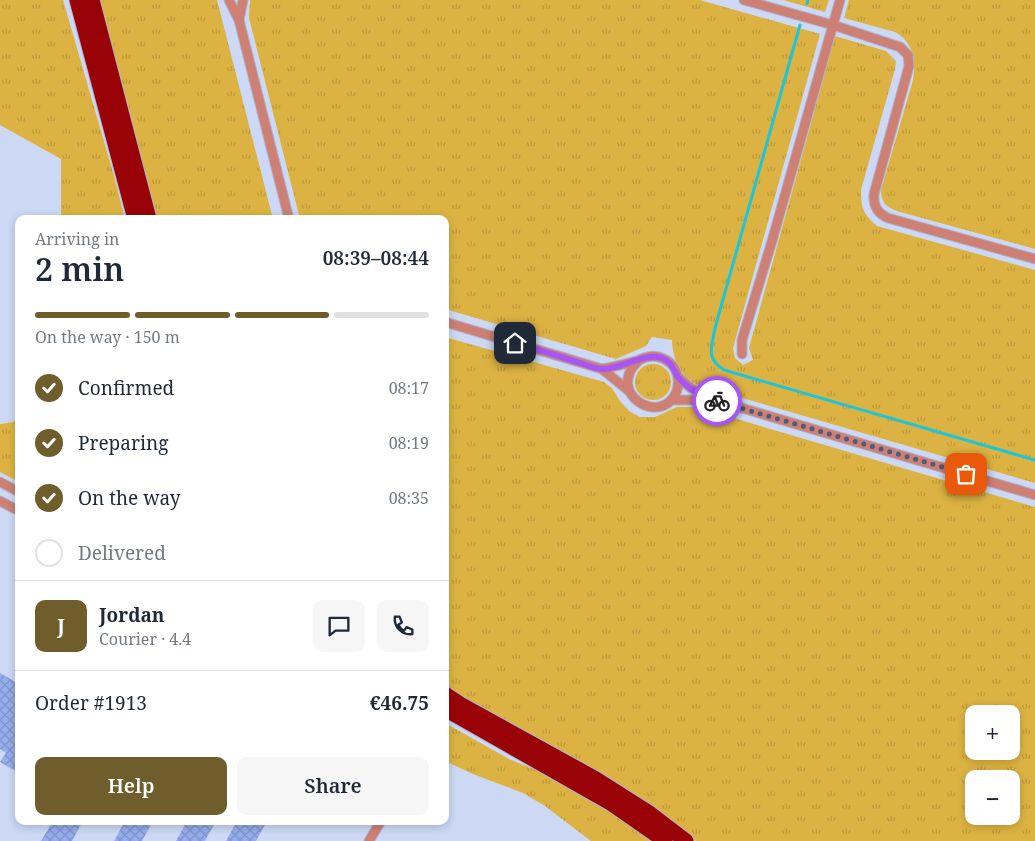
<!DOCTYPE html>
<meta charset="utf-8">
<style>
:root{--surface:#fff;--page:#f6f6f7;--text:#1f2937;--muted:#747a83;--line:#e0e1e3;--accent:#705d2c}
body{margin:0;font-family:"Noto Serif",serif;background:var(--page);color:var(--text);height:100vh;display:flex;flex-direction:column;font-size:19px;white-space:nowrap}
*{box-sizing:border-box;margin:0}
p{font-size:16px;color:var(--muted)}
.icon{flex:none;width:28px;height:28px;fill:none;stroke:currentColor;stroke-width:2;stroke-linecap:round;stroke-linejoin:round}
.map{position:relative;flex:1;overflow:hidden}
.side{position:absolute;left:15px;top:215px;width:434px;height:610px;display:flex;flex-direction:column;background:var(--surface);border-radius:10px;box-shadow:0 2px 8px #0003}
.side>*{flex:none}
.tools{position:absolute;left:965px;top:705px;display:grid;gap:10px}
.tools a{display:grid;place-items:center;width:55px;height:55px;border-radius:10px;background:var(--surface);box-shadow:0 2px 8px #0003;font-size:25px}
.pin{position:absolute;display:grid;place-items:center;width:42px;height:42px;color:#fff;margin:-21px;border-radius:10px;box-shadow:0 2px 8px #0006}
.courier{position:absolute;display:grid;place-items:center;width:50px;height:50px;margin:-25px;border:4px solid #a855f7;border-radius:50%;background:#fff;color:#222;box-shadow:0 1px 6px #0007}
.headline em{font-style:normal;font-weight:600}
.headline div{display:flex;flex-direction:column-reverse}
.headline{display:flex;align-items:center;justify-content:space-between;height:85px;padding:0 20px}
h1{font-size:32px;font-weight:600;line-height:38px}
.bar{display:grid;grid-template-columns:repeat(4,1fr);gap:8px 5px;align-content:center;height:60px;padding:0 20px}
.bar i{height:6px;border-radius:4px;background:var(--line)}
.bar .active{background:var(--accent)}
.bar p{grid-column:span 4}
.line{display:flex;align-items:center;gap:12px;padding:0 20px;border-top:1px solid var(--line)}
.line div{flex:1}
.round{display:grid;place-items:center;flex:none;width:52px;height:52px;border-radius:10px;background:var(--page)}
ol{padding:0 20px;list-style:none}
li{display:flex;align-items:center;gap:15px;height:55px}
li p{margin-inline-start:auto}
li .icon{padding:5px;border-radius:50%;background:var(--accent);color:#fff;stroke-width:4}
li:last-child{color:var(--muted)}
li i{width:28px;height:28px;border:2px solid var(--line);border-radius:50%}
.button{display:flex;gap:10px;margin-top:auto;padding:10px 20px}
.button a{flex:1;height:58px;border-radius:10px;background:var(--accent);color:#fff;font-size:20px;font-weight:600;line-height:58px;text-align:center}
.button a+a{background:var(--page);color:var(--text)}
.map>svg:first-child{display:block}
</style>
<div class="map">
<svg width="1035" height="841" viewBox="0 0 1035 841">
<defs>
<pattern id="grass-tufts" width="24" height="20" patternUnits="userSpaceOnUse" patternTransform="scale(1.25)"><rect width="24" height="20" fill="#dcb342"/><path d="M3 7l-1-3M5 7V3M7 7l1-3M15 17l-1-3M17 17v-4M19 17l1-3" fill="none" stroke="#bc993a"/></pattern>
<pattern id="building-cross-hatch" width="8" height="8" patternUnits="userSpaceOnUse" patternTransform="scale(1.25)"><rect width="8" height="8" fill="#95adec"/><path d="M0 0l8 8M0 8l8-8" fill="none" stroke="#7f94cb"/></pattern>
</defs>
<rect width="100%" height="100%" fill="#ccd8f4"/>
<g fill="url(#grass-tufts)" fill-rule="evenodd">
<path d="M0,0H63L114,176L125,219H61V159L0,125Z"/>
<path d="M96,0H217L273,219H153Z"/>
<path d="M250,0H700L820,34L733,348L735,358L743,365L753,360L749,348L835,36L886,51L896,61L895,69L861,190C861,208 863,214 877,226L1035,270V483L701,386C698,385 693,383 690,381C678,373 672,353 672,340L652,337L646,346L616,359L445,309V219H300L249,18Z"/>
<path d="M783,0H829L825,12Z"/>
<path d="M849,0H1035V249L900,212C888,208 881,204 881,190L913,80C916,60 914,43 895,32L844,18Z"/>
<path d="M445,337L604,382L612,388L620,401L629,411L640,417H655L677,407H696L1035,507V841H696L658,813L445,687ZM974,714H1011V751H974ZM974,779H1011V816H974Z"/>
<circle cx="653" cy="382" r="18"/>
<path d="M19,415V482L0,472V424L13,422Z"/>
<path d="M445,723L509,759L553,777L628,823L653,841H591L545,806L523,793L473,774L445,761Z"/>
</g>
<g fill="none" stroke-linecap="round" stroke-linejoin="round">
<g stroke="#1bc6da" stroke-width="3">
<path d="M807,4L808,0"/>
<path d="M800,25L715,328C712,346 705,358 724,370L1035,460"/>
</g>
</g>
<g fill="url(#building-cross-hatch)">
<path d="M0,673L19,684V773L0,762L6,753L0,749Z"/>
<path d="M53,821H83L72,841H41Z"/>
<path d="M125,821H153L142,841H114Z"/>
<path d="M187,821H216L205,841H176Z"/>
<path d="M237,821H267L256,841H226Z"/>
</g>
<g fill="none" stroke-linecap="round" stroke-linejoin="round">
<g stroke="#aab5d1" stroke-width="11">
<g id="street">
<path d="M229,0L239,20L289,219"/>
<path d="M744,0L833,25L900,47L908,55L909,66L874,194C873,206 877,213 888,218L1035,259"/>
<path d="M239,20L243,0"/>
<path d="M445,322L602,369L629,391"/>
<path d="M742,354V340L772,241L840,0"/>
<path d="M602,369C613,367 625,364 636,361C640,360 643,358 647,357C658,354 671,360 676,371C679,377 679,386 676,393C660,427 605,393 638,361"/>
<path d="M678,377L691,388L709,399"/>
<path d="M671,400H709L725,403L1035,495"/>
<path d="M0,482L19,492"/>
<path d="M0,501L19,511"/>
<path d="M369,841L381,821"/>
</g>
</g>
<g stroke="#aab5d1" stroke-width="17">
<g id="highway">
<path d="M77,0L135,219"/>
<path d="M92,0L149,219"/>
<path d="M445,694L460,704L596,779L648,812L686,841"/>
<path d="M445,709L612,804L665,841"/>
</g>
</g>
<use href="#street" stroke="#ce8075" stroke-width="9"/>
<use href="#highway" stroke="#990307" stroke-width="15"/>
</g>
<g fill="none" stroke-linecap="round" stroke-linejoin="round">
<path stroke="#515b75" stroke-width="5" stroke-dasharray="0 9" d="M717,401L966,474"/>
<path stroke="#a855f7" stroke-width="6" d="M515,343C535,349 556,355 577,362C584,364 595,369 603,369C620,369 646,352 662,358C672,362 673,369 678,377C687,388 704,398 717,401"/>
</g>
</svg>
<div class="tools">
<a>+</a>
<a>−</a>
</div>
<div class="pin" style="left:966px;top:474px;background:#ea580c"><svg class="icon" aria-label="bag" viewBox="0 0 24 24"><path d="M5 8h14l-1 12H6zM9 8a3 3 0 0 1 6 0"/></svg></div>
<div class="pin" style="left:515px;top:343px;background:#1f2937"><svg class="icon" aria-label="home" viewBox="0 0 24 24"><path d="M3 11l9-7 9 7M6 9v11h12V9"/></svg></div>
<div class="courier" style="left:717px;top:401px"><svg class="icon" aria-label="bike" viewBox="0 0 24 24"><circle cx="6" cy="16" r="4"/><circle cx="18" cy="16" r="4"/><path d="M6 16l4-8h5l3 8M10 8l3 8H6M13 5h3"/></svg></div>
<section class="side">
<div class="headline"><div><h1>2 min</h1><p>Arriving in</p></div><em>08:39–08:44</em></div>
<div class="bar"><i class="active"></i><i class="active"></i><i class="active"></i><i></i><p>On the way · 150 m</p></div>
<ol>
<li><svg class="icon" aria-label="check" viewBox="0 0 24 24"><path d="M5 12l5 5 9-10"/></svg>Confirmed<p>08:17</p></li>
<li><svg class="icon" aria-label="check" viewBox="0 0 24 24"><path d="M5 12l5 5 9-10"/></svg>Preparing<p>08:19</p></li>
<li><svg class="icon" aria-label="check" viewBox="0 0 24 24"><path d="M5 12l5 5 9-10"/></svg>On the way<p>08:35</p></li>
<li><i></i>Delivered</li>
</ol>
<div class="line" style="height:90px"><b class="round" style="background:var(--accent);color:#fff">J</b><div><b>Jordan</b><p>Courier · 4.4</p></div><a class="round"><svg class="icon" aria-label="chat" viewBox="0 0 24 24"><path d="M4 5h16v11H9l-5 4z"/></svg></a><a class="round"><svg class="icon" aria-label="phone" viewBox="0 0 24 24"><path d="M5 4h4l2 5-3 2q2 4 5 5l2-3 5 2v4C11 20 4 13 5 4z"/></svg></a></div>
<div class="line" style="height:65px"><div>Order #1913</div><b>€46.75</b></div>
<div class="button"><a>Help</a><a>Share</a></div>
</section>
</div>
